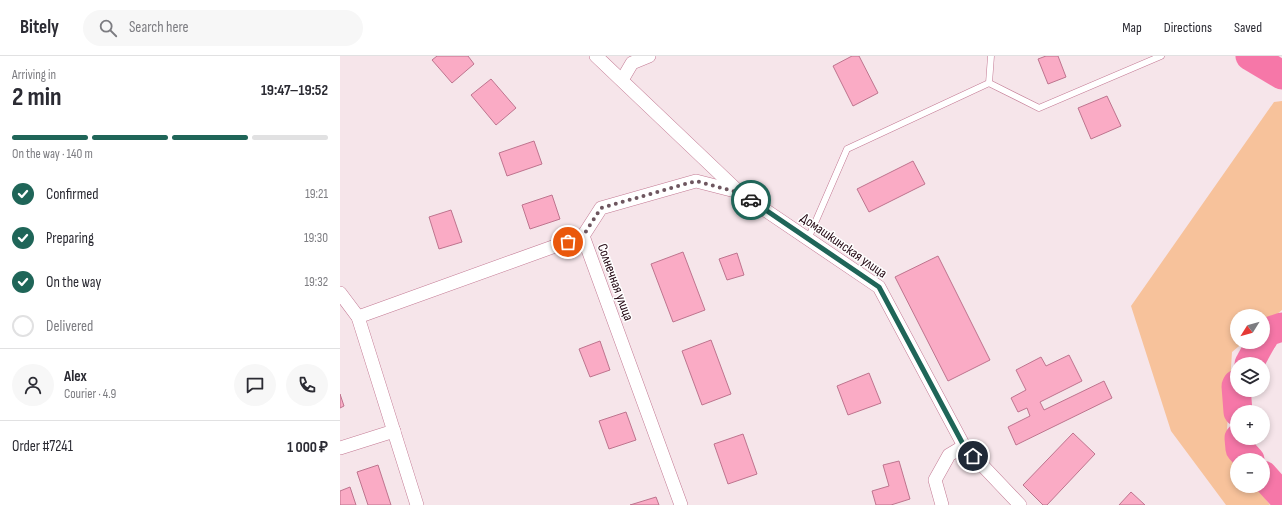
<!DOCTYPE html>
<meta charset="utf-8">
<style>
:root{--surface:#fff;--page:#f7f7f7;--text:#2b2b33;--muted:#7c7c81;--line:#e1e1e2;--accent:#1f6558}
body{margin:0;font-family:"Sofia Sans Condensed",sans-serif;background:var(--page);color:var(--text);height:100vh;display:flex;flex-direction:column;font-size:15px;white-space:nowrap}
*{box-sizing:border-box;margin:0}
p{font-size:13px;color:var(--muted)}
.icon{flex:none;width:22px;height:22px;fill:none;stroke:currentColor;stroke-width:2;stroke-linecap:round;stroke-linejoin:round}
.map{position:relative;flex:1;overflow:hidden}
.details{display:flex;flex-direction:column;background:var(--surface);width:340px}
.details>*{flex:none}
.needle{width:26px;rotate:233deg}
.tools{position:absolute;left:890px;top:253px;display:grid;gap:8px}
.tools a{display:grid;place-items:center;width:40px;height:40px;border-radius:50%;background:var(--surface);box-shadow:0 2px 6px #0003;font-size:20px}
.pin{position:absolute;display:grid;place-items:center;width:34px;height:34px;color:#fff;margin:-17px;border:2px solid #fff;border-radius:50%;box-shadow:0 1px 4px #0007}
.courier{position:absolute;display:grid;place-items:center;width:40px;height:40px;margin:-20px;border:3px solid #1f6558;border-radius:50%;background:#fff;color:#222;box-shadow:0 1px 5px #0007}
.overview em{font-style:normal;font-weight:700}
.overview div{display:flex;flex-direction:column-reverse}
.overview{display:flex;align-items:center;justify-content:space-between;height:68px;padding:0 12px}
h1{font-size:26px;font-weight:700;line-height:30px}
.bar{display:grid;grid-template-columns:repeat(4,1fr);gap:6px 4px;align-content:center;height:48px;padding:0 12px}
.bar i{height:5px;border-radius:3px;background:var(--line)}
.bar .active{background:var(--accent)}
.bar p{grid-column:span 4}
.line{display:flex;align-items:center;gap:10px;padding:0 12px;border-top:1px solid var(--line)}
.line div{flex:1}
.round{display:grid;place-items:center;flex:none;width:42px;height:42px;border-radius:21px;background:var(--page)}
ol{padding:0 12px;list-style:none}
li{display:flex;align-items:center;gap:12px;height:44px}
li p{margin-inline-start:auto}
li .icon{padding:4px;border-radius:50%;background:var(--accent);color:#fff;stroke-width:4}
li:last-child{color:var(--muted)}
li i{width:22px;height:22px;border:2px solid var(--line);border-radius:50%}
header{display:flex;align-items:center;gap:24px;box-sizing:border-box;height:56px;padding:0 20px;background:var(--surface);border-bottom:1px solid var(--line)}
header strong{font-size:19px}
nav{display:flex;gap:22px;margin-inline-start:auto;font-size:14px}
.search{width:280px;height:36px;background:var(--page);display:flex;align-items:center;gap:10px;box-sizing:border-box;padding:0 14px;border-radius:22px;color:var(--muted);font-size:15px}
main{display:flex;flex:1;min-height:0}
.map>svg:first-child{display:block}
</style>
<header>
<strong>Bitely</strong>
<div class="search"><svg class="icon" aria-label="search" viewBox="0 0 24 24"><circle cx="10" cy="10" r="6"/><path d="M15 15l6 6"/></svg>Search here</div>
<nav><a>Map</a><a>Directions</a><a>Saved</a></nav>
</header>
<main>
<section class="details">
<div class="overview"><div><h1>2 min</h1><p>Arriving in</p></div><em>19:47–19:52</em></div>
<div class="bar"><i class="active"></i><i class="active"></i><i class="active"></i><i></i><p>On the way · 140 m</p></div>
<ol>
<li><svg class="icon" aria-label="check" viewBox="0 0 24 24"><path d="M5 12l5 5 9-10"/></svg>Confirmed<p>19:21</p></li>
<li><svg class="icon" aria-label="check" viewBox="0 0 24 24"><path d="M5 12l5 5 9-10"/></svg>Preparing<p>19:30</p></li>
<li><svg class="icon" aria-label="check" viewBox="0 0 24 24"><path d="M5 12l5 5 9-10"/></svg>On the way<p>19:32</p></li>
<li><i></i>Delivered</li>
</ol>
<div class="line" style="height:72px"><a class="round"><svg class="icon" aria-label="person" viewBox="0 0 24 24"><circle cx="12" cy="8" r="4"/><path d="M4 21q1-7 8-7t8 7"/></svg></a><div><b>Alex</b><p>Courier · 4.9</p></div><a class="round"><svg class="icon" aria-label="chat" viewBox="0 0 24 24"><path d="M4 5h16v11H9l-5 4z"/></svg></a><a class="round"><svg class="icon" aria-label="phone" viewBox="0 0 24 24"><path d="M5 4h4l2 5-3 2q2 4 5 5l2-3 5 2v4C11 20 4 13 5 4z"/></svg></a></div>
<div class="line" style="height:52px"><div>Order #7241</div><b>1 000 ₽</b></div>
</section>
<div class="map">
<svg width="942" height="449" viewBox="0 0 942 449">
<rect width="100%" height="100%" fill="#f6e5ea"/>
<path fill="#f7c29b" d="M942,45V254L923,270V260H897V286H904L892,296L886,390L897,405V430H916L930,449H886L831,375L791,250L934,46Z"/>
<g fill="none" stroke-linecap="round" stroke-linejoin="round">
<g stroke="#f677a8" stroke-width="29">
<path d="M910,0L942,19"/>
<path d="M923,283L927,276L942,271"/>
<path d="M909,308L921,286"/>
<path d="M897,328L896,330L898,356"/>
<path d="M899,382L900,393L910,404"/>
<path d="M923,419L942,440"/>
</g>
</g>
<g fill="#faabc5" stroke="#be748e">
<path d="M97,0H128L134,8L112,27L92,4Z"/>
<path d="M512,0H519L538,37L513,50L493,10Z"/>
<path d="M706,0H718L726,21L708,28L698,3Z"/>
<path d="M151,23L176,52L156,69L131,39Z"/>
<path d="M767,40L781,70L751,83L738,52Z"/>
<path d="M194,85L202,108L167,120L159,97Z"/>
<path d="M573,105L585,128L529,156L517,133Z"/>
<path d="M212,139L220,163L190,173L182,149Z"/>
<path d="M111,154L122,186L99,193L89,161Z"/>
<path d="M343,196L365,254L333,266L311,208Z"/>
<path d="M397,197L404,219L387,224L379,203Z"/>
<path d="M598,200L650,304L608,325L555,221Z"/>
<path d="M371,284L391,338L362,349L342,295Z"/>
<path d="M260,285L270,314L250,321L239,293Z"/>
<path d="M729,299L742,325L700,346L704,354L764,325L772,342L676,389L668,371L690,360L687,352L678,356L671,342L686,334L676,314L701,301L706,310Z"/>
<path d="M529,317L541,347L508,359L497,330Z"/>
<path d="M0,338L4,350L0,352Z"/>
<path d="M286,356L296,384L269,393L259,365Z"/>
<path d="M733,377L755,398L707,449H703L683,429Z"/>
<path d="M403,378L417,418L388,428L374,388Z"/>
<path d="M559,405L570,443L551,449H536L532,435L549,430L543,409Z"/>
<path d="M38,409L51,449H28L17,416Z"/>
<path d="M10,431L16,449H0V435Z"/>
<path d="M791,436L805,449H779Z"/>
<path d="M316,441L319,449H290Z"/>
</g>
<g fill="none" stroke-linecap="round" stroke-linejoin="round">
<g stroke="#c37993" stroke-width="7">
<g id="service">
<path d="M649,27L651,0"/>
<path d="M468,183L507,93L649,27L699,52L821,0"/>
</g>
</g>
<g stroke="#c37993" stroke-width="14">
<g id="minor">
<path d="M256,0L400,137L539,231L624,390L680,449"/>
<path d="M282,24L292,7L309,0"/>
<path d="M0,237L18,261L77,449"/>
<path d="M18,261L243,180"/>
<path d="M0,392L54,375"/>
<path d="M341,449L243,180L261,152L356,125L399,136"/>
<path d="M602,449L595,424L609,399L624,390"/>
</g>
</g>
<use href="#service" stroke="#fff" stroke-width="6"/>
<use href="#minor" stroke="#fff" stroke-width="13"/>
</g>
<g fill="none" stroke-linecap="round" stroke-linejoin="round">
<path stroke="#6e565f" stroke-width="4" stroke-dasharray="0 7.2" d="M228,186L243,180L261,152L356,125L400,137L411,144"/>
<path stroke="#1f6558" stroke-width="5" d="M411,144L539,231L624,390L633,400"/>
</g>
<g text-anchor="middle" stroke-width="3" stroke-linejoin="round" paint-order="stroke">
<g font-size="14" fill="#250914" stroke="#fff">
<text transform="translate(504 189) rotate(35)" y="5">Домашкинская улица</text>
<text transform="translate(276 226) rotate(70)" y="5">Солнечная улица</text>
</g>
</g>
</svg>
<div class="tools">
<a><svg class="needle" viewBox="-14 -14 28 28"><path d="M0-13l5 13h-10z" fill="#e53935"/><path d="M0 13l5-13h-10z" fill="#7c7c81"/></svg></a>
<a><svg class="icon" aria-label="layers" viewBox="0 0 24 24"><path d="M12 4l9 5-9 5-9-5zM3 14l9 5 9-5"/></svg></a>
<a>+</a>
<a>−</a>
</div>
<div class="pin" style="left:228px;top:186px;background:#ea580c"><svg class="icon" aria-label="bag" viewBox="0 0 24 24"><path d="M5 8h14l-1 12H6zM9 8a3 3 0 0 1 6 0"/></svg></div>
<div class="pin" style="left:633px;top:400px;background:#1f2937"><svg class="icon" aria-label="home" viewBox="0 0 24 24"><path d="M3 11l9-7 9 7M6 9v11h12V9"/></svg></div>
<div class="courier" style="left:411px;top:144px"><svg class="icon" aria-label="car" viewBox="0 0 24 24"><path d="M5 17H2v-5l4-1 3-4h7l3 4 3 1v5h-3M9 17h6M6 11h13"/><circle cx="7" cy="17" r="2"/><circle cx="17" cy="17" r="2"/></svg></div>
</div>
</main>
